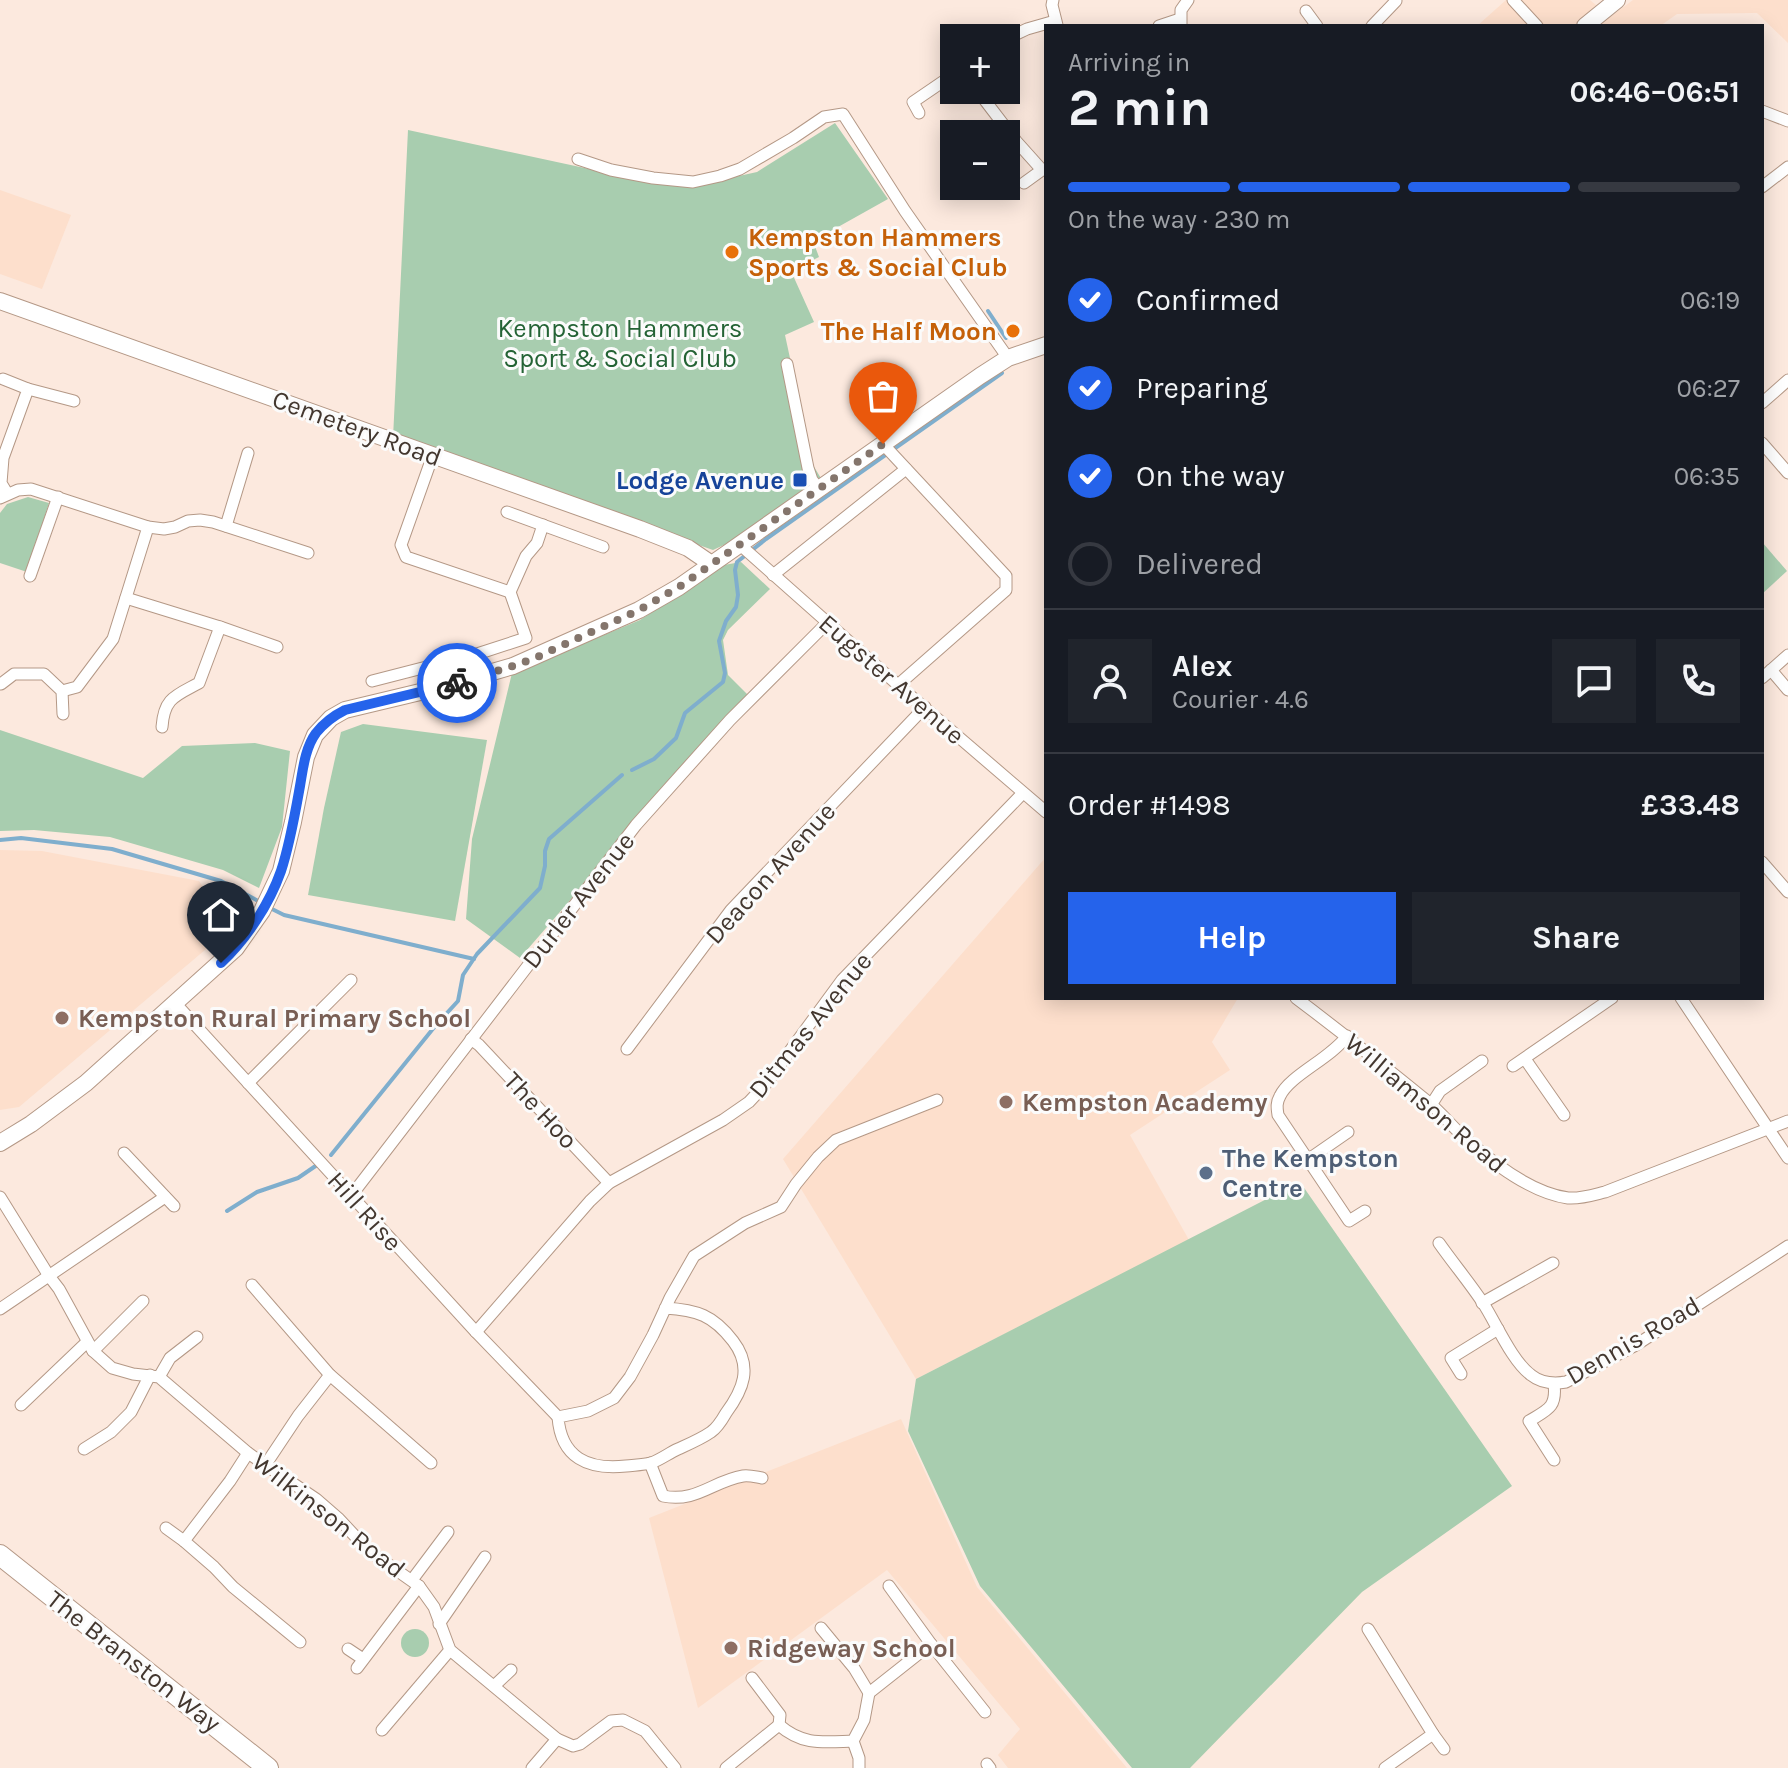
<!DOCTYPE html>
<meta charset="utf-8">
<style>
:root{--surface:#171b24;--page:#20242c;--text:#f1f3f6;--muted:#9ea1a6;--line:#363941;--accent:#2563eb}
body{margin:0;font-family:Karla,sans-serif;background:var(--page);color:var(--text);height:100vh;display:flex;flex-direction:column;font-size:30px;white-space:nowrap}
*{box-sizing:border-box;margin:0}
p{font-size:26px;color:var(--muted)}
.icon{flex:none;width:44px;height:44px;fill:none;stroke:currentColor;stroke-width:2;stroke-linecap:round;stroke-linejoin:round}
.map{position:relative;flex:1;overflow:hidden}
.drawer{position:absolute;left:1044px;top:24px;width:720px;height:976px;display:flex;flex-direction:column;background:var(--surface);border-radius:0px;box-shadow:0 4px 20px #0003}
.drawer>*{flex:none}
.tools{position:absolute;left:940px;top:24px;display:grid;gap:16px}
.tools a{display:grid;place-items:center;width:80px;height:80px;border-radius:0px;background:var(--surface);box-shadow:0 4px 20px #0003;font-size:40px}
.pin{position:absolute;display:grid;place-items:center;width:68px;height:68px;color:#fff;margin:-82px -34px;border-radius:50% 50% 50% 0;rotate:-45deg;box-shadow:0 0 8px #0007}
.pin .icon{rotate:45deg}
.courier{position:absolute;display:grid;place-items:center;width:80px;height:80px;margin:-40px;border:6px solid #2563eb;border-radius:50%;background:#fff;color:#222;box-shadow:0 2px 10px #0007}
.head em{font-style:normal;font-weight:700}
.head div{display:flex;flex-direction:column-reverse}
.head{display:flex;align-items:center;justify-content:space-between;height:136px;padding:0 24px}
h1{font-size:52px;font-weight:700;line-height:60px}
.bar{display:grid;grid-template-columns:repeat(4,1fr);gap:12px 8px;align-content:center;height:96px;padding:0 24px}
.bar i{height:10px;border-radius:6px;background:var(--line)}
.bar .on{background:var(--accent)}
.bar p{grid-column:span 4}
.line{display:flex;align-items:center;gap:20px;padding:0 24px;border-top:2px solid var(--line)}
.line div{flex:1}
.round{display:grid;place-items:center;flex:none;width:84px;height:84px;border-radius:0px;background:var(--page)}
ol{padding:0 24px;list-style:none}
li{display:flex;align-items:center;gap:24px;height:88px}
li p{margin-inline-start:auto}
li .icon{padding:8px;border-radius:50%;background:var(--accent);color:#fff;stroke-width:4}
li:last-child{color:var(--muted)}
li i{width:44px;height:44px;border:4px solid var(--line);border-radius:50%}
.primary-button{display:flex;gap:16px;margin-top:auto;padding:16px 24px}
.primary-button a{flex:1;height:92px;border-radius:0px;background:var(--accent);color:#fff;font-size:32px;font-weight:700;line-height:92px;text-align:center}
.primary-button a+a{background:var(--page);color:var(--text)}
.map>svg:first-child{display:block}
</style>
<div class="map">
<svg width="1788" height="1768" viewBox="0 0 1788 1768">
<rect width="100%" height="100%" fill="#fce9de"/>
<g fill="#fddfcc">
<path d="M1506,0H1590L1610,17L1633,0H1788V43L1757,13L1677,14L1660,26H1477Z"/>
<path d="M0,190L71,215L42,289L0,274Z"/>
<path d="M0,850L42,851L199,881L231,928L19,1107L0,1110Z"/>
<path d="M1046,857V998H1238L1212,1042L1230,1070L1130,1135L1189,1240L916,1379L783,1159Z"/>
<path d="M901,1419L977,1587L1127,1768H1008L998,1755L1020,1729L887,1570L698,1708L649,1518Z"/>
</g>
<g fill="#a8cdaf">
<path d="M835,123L888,199L813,241L819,257L791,271L814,322L785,335L813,465L822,480L741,537L713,550L393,438L408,130L631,178L694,186L757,172Z"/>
<path d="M28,497L49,503L27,572L0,563V513L7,504Z"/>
<path d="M1762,542L1787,571L1762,594Z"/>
<path d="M741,562L770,589L728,630L723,640L728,675L748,695L520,958L466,919L472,839L512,673L640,620L724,565Z"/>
<path d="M363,724L487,740L455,921L308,895L324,808L341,732Z"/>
<path d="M0,730L143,778L182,746L255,743L290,751L282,827L259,888L223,870L110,837L34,830L0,831Z"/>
<path d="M1300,1182L1512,1486L1362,1592L1190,1768H1132L980,1586L908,1431L916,1379Z"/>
<circle cx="415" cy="1643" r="14"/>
</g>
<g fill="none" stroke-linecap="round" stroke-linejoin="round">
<g stroke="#7faecd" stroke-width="4">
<path d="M988,311L1006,338"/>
<path d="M632,770L654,759L676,738L685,713L723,682L725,673L719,641L726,621L736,607L738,595L735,570L737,562L766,539L1002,373"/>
<path d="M0,840L21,838L112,849L221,881L260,902"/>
<path d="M268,907L284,915L474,959"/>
<path d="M331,1155L436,1025L458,1001L463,975L477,954L540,888L545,866V851L549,839L622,775"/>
<path d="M227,1211L257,1192L298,1178L317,1165"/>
</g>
<g stroke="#b49886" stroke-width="13">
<g id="street">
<path d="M1053,0L1052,5L1057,25"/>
<path d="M1513,0L1537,26"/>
<path d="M1306,11L1317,26"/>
<path d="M1159,26L1180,19"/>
<path d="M1181,26V10L1188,0"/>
<path d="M1372,26L1396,1L1395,0"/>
<path d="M1006,39L1027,29L1055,21"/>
<path d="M977,90L1016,141L1042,170L1024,183"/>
<path d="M1762,111L1788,121"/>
<path d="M919,113L913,102L954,74"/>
<path d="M578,159L611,170L653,178L693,182L720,176L740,169L793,138L824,117L843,114L905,211L1008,358"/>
<path d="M1762,187L1788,167"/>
<path d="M787,364L808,468L812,480L819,489"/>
<path d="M3,379L28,389L3,458L1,483L7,493"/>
<path d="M28,389L74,401"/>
<path d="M1762,403L1788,380"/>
<path d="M1762,443L1788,473"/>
<path d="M883,444L1006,576V590L898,685"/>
<path d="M433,455L401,545L406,557L510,592L526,556L537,543L543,525"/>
<path d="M0,498L18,490L31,489L148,527L164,529L175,527L188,521L200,520L213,522L308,553"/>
<path d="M507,512L603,547"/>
<path d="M226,526L248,453"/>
<path d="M739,544L898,685L1046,812"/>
<path d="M773,575L906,469"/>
<path d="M30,576L58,497"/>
<path d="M126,598L220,627L277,647"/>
<path d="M1771,670L1788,690"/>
<path d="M1762,678L1788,655"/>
<path d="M372,681L477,654L526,638L510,592"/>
<path d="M1,684L14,674H44L62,691L63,714"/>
<path d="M62,691L77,687L113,639L148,527"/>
<path d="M162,727C164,698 175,696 199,683L220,627"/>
<path d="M1762,862L1788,892"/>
<path d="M1296,998C1341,1032 1384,1066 1427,1101C1442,1113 1453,1128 1467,1140C1494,1164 1532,1193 1568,1198C1581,1199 1593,1195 1605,1192L1788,1121"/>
<path d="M1681,998L1788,1158"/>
<path d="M175,1003L476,1332L558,1417"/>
<path d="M1347,1036C1330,1059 1290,1075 1280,1096C1276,1103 1277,1108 1278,1115L1349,1221L1365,1211"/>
<path d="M471,1039L479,1045L609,1183"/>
<path d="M627,1049L731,910L925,707"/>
<path d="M1525,1059L1564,1115"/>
<path d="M1513,1066L1612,998"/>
<path d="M248,1083L351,980"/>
<path d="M1431,1105L1440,1091L1482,1061"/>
<path d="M124,1153L174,1206"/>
<path d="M1309,1159L1348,1132"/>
<path d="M351,1196L636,825L730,720L827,623"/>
<path d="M0,1197L49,1276L59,1289L93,1351L112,1368L133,1374L159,1377L248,1453L316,1499L339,1519L368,1550L419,1586L434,1607L450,1650L557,1739L573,1746L580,1744L611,1721L623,1720L645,1731L675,1768"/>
<path d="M1439,1243C1453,1263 1469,1282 1483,1303C1496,1323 1512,1361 1531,1375C1541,1383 1554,1384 1566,1382L1636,1345L1788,1246"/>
<path d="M252,1285L330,1375"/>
<path d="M1482,1303L1553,1263"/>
<path d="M665,1308C697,1310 713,1315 733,1341C753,1367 743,1390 726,1413C722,1420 717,1428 711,1432C701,1439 689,1444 678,1449C669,1453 660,1460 651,1463C643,1465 634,1465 626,1466C588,1470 561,1458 558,1417L588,1411L614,1398L630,1377L653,1335L670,1298L694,1256L745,1223L781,1207L796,1184L818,1157L836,1140L937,1100"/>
<path d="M0,1309L165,1197"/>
<path d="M476,1332L590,1201L609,1183L723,1120L749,1102L765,1085L842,980L1023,793"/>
<path d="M93,1351L143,1301"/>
<path d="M1461,1374L1451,1358L1498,1329"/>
<path d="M159,1377L170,1358L197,1337"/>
<path d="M21,1405L87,1342"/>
<path d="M84,1449L111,1432L131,1412L150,1375"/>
<path d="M248,1453L230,1481L184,1541L214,1567L233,1587L300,1642"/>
<path d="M1554,1460L1529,1421C1547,1410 1557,1408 1554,1384"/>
<path d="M650,1463L663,1496C696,1503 713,1481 743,1476C749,1475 756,1477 762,1478"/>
<path d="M266,1464L298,1416L330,1375L431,1463"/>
<path d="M166,1528L184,1541"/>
<path d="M412,1580L448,1532"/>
<path d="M889,1586L931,1644"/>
<path d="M439,1624L485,1557"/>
<path d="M821,1628L854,1668L869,1693"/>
<path d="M1368,1629L1433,1734L1385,1768"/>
<path d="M348,1649L363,1659"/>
<path d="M357,1668L419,1586"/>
<path d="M752,1678L780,1715L779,1725"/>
<path d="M494,1686L511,1670"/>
<path d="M382,1730L450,1650"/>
<path d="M1433,1734L1444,1749"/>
<path d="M853,1741L859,1758V1768"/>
<path d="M987,1764L990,1768"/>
<path d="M532,1768L557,1739"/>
<path d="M726,1768L779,1725C803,1746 824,1742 853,1741L864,1720L869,1693L931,1644L985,1712"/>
</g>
</g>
<g stroke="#b49886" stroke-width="18">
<g id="secondary">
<path d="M1585,26L1617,0"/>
<path d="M0,301L640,529L688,548L710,563"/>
<path d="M0,1143L31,1124L86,1083L236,948L262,911L281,871L293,822L306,757L315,735L331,718L345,710L441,687L513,666L639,610L679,587L980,376L1008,358L1046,345"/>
</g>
</g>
<g stroke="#b49886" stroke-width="22">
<path id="highway" d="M0,1555L268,1768"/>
</g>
<use href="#street" stroke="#fff" stroke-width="11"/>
<use href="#secondary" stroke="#fff" stroke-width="16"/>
<use href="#highway" stroke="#fff" stroke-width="20"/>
</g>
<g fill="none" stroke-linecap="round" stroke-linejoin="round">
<path stroke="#84756c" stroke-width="8" stroke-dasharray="0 14.4" d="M457,683L513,666L535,658L639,610L679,587L883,444"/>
<path stroke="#2563eb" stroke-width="10" d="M221,963C247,938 269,905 281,871C290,844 295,814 300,786C303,769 305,748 316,733C324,723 333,716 345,710L457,683"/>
</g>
<g fill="#e8710a" stroke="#fbfbfb" stroke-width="3">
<circle cx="732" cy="252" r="8"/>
<circle cx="1013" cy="331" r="8"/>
</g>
<rect fill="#1a4fb4" stroke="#fbfbfb" stroke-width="3" x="792" y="472" width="16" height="16" rx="4"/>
<g fill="#8d6e63" stroke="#fbfbfb" stroke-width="3">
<circle cx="62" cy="1018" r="8"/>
<circle cx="1006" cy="1102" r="8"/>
<circle cx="731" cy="1648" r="8"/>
</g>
<circle fill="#5c6f8a" stroke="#fbfbfb" stroke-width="3" cx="1206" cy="1173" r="8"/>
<g text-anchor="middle" stroke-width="6" stroke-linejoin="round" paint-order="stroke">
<g font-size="26" font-weight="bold" fill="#c56008" stroke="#fbfbfb" text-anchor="start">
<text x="748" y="246">Kempston Hammers<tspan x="748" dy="30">Sports &amp; Social Club</tspan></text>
<text x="997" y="340" text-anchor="end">The Half Moon</text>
</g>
<g font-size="26" fill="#246335" stroke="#fbfbfb">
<text x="620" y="337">Kempston Hammers<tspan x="620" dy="30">Sport &amp; Social Club</tspan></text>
</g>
<g font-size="26" fill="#43372f" stroke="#fbfbfb">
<text transform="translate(357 428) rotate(20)" y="9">Cemetery Road</text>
<text transform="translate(892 679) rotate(41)" y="9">Eugster Avenue</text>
<text transform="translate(770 873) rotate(-48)" y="9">Deacon Avenue</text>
<text transform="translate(578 900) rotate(-52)" y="9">Durler Avenue</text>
<text transform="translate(810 1025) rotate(-51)" y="9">Ditmas Avenue</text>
<text transform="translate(1426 1103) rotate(40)" y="9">Williamson Road</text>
<text transform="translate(541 1110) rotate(47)" y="9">The Hoo</text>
<text transform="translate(365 1211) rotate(48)" y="9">Hill Rise</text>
<text transform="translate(1633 1340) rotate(-30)" y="9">Dennis Road</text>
<text transform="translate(329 1515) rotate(38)" y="9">Wilkinson Road</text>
<text transform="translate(134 1661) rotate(38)" y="9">The Branston Way</text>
</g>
<g font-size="26" font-weight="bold" fill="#164399" stroke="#fbfbfb" text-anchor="end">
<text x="784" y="489">Lodge Avenue</text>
</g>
<g font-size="26" font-weight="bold" fill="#785e54" stroke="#fbfbfb" text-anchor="start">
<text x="78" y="1027">Kempston Rural Primary School</text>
<text x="1022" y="1111">Kempston Academy</text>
<text x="747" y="1657">Ridgeway School</text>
</g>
<g font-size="26" font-weight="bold" fill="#4e5e75" stroke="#fbfbfb" text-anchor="start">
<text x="1222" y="1167">The Kempston<tspan x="1222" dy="30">Centre</tspan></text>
</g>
</g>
</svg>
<div class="tools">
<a>+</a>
<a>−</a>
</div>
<div class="pin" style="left:883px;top:444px;background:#ea580c"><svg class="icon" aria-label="bag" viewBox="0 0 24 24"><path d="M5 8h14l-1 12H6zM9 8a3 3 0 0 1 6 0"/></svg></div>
<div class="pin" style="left:221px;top:963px;background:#1f2937"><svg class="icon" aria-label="home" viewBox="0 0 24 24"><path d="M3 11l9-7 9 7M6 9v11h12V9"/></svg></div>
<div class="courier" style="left:457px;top:683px"><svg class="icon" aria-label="bike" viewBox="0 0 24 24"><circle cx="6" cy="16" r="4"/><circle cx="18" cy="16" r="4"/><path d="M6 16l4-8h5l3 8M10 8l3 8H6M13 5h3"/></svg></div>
<section class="drawer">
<div class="head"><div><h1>2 min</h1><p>Arriving in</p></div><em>06:46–06:51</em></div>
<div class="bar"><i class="on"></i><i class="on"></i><i class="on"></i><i></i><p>On the way · 230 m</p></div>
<ol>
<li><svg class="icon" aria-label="check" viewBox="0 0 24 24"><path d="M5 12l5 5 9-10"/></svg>Confirmed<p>06:19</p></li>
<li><svg class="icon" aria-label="check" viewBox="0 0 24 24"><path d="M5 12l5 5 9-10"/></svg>Preparing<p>06:27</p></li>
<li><svg class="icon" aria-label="check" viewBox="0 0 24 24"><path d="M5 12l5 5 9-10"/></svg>On the way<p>06:35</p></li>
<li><i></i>Delivered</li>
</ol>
<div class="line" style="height:144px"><a class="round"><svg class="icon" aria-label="person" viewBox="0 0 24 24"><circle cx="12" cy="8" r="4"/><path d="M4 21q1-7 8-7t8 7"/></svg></a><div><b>Alex</b><p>Courier · 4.6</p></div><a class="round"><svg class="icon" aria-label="chat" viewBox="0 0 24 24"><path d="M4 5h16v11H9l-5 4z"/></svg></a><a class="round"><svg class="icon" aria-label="phone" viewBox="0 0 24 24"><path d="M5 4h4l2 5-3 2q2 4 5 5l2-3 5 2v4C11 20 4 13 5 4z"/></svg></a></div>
<div class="line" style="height:104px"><div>Order #1498</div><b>£33.48</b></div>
<div class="primary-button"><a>Help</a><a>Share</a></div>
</section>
</div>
